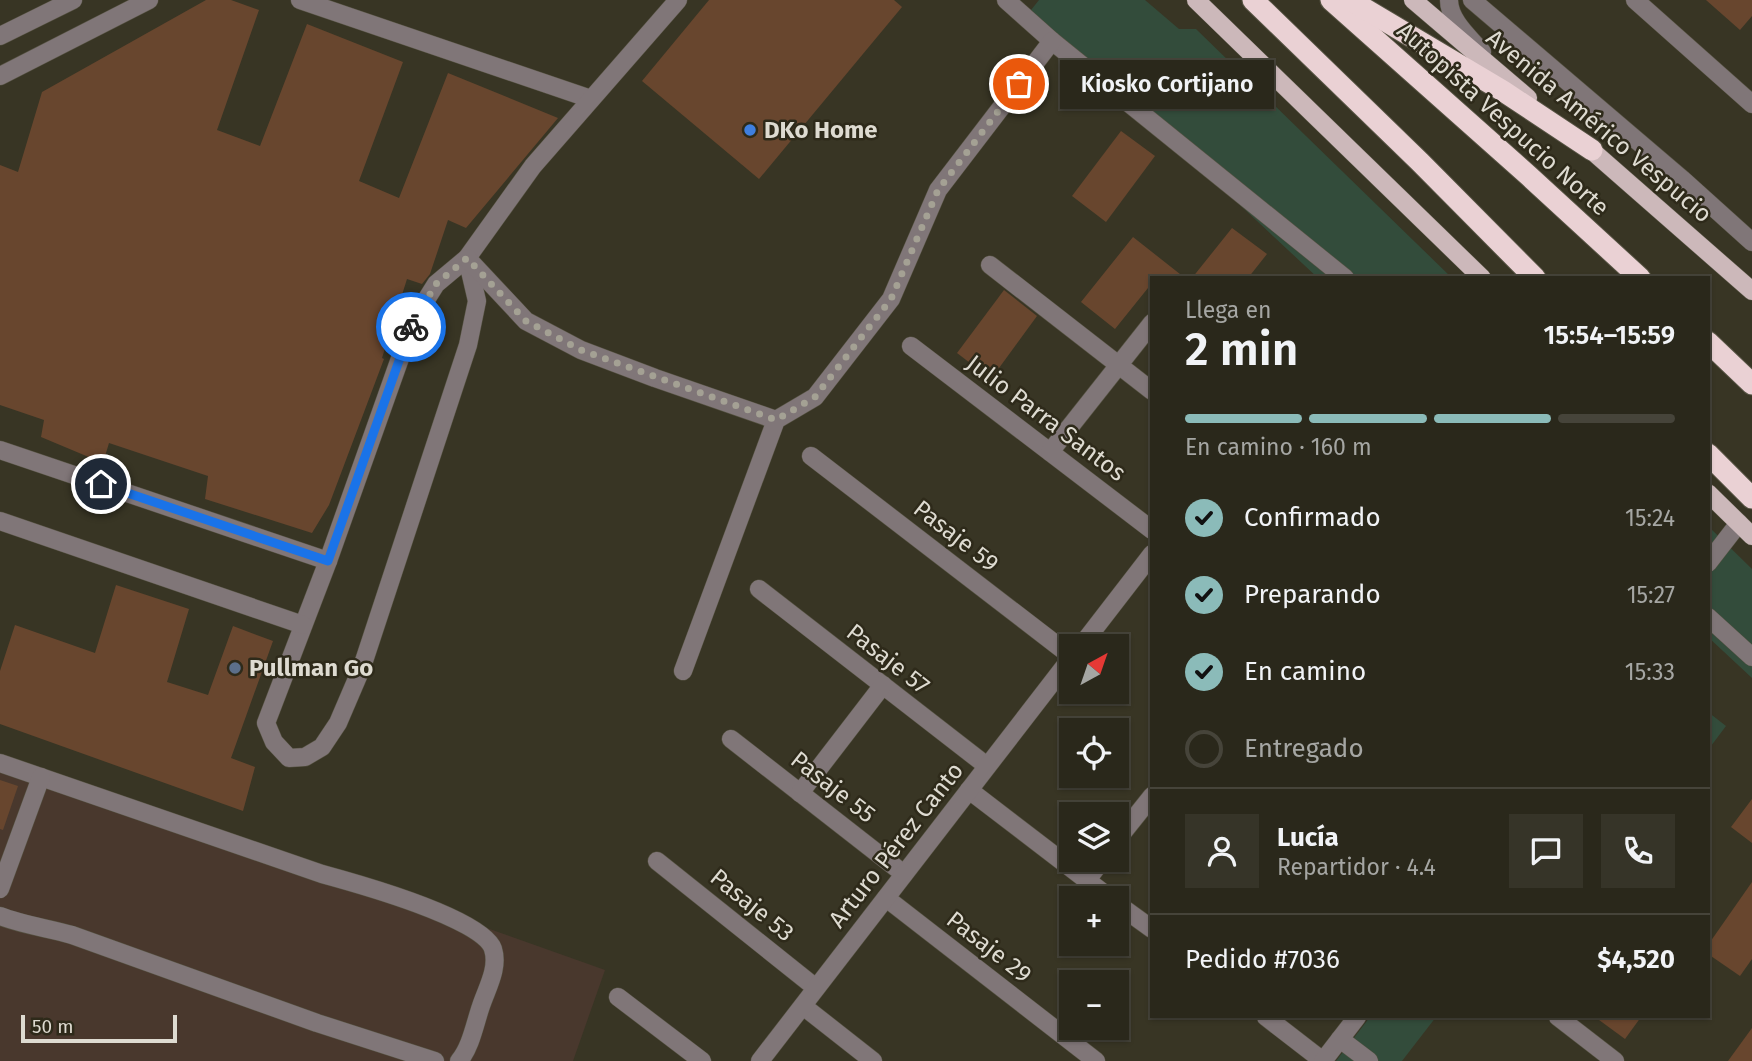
<!DOCTYPE html>
<html lang="es">
<meta charset="utf-8">
<style>
:root{--surface:#2a281b;--page:#363428;--text:#f1f3f6;--muted:#a5a6a3;--line:#46443a;--accent:#8bbbb9}
body{margin:0;font-family:"Fira Sans",sans-serif;background:var(--page);color:var(--text);height:100vh;display:flex;flex-direction:column;font-size:26px;white-space:nowrap}
*{box-sizing:border-box;margin:0}
p{font-size:23px;color:var(--muted)}
.icon{flex:none;width:38px;height:38px;fill:none;stroke:currentColor;stroke-width:2;stroke-linecap:round;stroke-linejoin:round}
.map{position:relative;flex:1;overflow:hidden}
.details{position:absolute;left:1150px;top:276px;width:560px;height:742px;display:flex;flex-direction:column;background:var(--surface);border-radius:0px;box-shadow:0 2px 5px #0004,0 0 0 2px var(--line)}
.details>*{flex:none}
.needle{width:46px;rotate:40deg}
.buttons{position:absolute;left:1059px;top:634px;display:grid;gap:14px}
.buttons a{display:grid;place-items:center;width:70px;height:70px;border-radius:0px;background:var(--surface);box-shadow:0 2px 5px #0004,0 0 0 2px var(--line);font-size:35px}
.scale{position:absolute;left:21px;bottom:18px;width:156px;box-sizing:border-box;padding-left:7px;border:4px solid #dedbd1;border-top:0;font-size:19px;line-height:24px;white-space:nowrap;color:#dedbd1;-webkit-text-stroke:5px #2e2a1a;paint-order:stroke}
.pin{position:absolute;display:grid;place-items:center;width:60px;height:60px;color:#fff;margin:-30px;border:4px solid #fff;border-radius:50%;box-shadow:0 2px 7px #0007}
.courier{position:absolute;display:grid;place-items:center;width:70px;height:70px;margin:-35px;border:5px solid #1a73e8;border-radius:50%;background:#fff;color:#222;box-shadow:0 2px 9px #0007}
.bubble{position:absolute;height:49px;border-radius:0px;background:var(--surface);box-shadow:0 2px 5px #0004,0 0 0 2px var(--line);font-size:23px;font-weight:600;line-height:49px;text-align:center}
.head em{font-style:normal;font-weight:600}
.head div{display:flex;flex-direction:column-reverse}
.head{display:flex;align-items:center;justify-content:space-between;height:119px;padding:0 35px}
h1{font-size:46px;font-weight:600;line-height:52px}
.bar{display:grid;grid-template-columns:repeat(4,1fr);gap:10px 7px;align-content:center;height:84px;padding:0 35px}
.bar i{height:9px;border-radius:5px;background:var(--line)}
.bar .on{background:var(--accent)}
.bar p{grid-column:span 4}
.line{display:flex;align-items:center;gap:18px;padding:0 35px;border-top:2px solid var(--line)}
.line div{flex:1}
.round{display:grid;place-items:center;flex:none;width:74px;height:74px;border-radius:0px;background:var(--page)}
ol{padding:0 35px;list-style:none}
li{display:flex;align-items:center;gap:21px;height:77px}
li p{margin-inline-start:auto}
li .icon{padding:7px;border-radius:50%;background:var(--accent);color:#111;stroke-width:4}
li:last-child{color:var(--muted)}
li i{width:38px;height:38px;border:4px solid var(--line);border-radius:50%}
.map>svg:first-child{display:block}
</style>
<div class="map">
<svg width="1752" height="1061" viewBox="0 0 1752 1061">
<rect width="100%" height="100%" fill="#383524"/>
<path fill="#49382d" d="M0,755L605,970L573,1061H0Z"/>
<g fill="#334c3b">
<path d="M1039,0H1145L1179,29H1196L1452,278H1318L1031,10Z"/>
<path d="M1708,526L1752,569V678L1708,637Z"/>
<path d="M1708,712L1726,726L1708,750Z"/>
<path d="M1370,1017H1436L1402,1061H1336Z"/>
</g>
<g fill="#68462e">
<path d="M206,0H231L259,10L217,130L260,146L307,24L403,62L359,181L399,198L448,73L558,118L466,228L448,220L430,274L422,284L407,279L382,358L384,359L329,505L312,533L205,499L208,476L109,443L103,463L41,437L44,420L0,405V165L18,172L42,92Z"/>
<path d="M709,0H894L902,7L759,179L642,81Z"/>
<path d="M1706,0H1752V16L1740,30Z"/>
<path d="M1121,131L1155,156L1106,222L1072,196Z"/>
<path d="M1232,228L1267,254L1248,278H1192Z"/>
<path d="M1133,237L1185,278H1152V283L1115,329L1081,302Z"/>
<path d="M1004,290L1037,316L991,379L957,353Z"/>
<path d="M116,585L189,609L167,682L208,695L233,626L273,641L231,758L255,767L243,811L0,724V671L15,625L95,653Z"/>
<path d="M0,780L18,786L3,830L0,829Z"/>
<path d="M1752,799V843L1731,827Z"/>
<path d="M1752,882V959L1740,976L1708,954V945Z"/>
<path d="M1595,1017H1641L1625,1039Z"/>
<path d="M1752,1028V1061H1728Z"/>
</g>
<g fill="none" stroke-linecap="round" stroke-linejoin="round">
<g stroke="#565343" stroke-width="19">
<g id="minor">
<path d="M300,0L591,99"/>
<path d="M1006,0L1052,41L1345,278"/>
<path d="M1449,0C1449,20 1469,37 1482,52"/>
<path d="M1472,0L1682,179L1752,242"/>
<path d="M1635,0L1752,104"/>
<path d="M0,36L73,0"/>
<path d="M0,76L149,0"/>
<path d="M467,258L477,301L468,345L362,667L338,723L322,747L305,757L289,758L274,742L266,723L328,561L414,319L436,284L467,258L533,166L678,0"/>
<path d="M467,258L526,321L581,350L655,378L776,420"/>
<path d="M990,265L1152,391"/>
<path d="M911,346L1152,530"/>
<path d="M0,450L328,561"/>
<path d="M1050,452L1152,323"/>
<path d="M811,456L1071,656"/>
<path d="M0,521L303,625"/>
<path d="M1708,563L1739,523"/>
<path d="M759,589L987,766"/>
<path d="M1708,617L1752,657"/>
<path d="M1081,646L1152,554"/>
<path d="M683,671L776,420L815,397L891,299L938,190L1052,41"/>
<path d="M731,739L904,874"/>
<path d="M0,763L322,874C355,883 483,918 493,949C499,968 487,988 481,1006C475,1023 471,1047 459,1061"/>
<path d="M969,790L1110,898"/>
<path d="M800,793L883,685"/>
<path d="M1116,841L1152,796"/>
<path d="M657,861L816,988"/>
<path d="M1087,880L1103,859"/>
<path d="M0,889L41,777"/>
<path d="M886,898L1096,1061"/>
<path d="M1116,903L1152,929"/>
<path d="M0,916C23,925 48,928 72,935L317,1023L435,1061"/>
<path d="M618,997L702,1061"/>
<path d="M803,1006L873,1061"/>
<path d="M1266,1017L1323,1061"/>
<path d="M1558,1017L1615,1061"/>
<path d="M1340,1039L1369,1061"/>
<path d="M760,1061L1071,658"/>
<path d="M1323,1061L1357,1017"/>
</g>
</g>
<g stroke="#565343" stroke-width="19">
<g id="major">
<path d="M1196,0L1482,278"/>
<path d="M1413,0L1528,98"/>
<path d="M1582,142L1752,291"/>
<path d="M1708,493L1752,536"/>
</g>
</g>
<g stroke="#565343" stroke-width="23">
<g id="highway">
<path d="M1253,0L1420,162L1535,278"/>
<path d="M1331,0L1529,176L1640,278"/>
<path d="M1350,0L1503,91L1592,150"/>
<path d="M1708,342L1752,384"/>
<path d="M1708,454L1752,498"/>
</g>
</g>
<use href="#minor" stroke="#807678" stroke-width="18"/>
<use href="#major" stroke="#ccb8ba" stroke-width="18"/>
<use href="#highway" stroke="#ead1d4" stroke-width="21"/>
</g>
<g fill="none" stroke-linecap="round" stroke-linejoin="round">
<path stroke="#a4a194" stroke-width="7" stroke-dasharray="0 12.6" d="M411,327L436,284L467,258L526,321L581,350L776,420L815,397L891,299L938,190L1019,84"/>
<path stroke="#1a73e8" stroke-width="9" d="M101,484L328,561L411,327"/>
</g>
<circle fill="#3f7fe0" stroke="#2e2a1a" stroke-width="2.5" cx="750" cy="130" r="7"/>
<circle fill="#5c6f8a" stroke="#2e2a1a" stroke-width="2.5" cx="235" cy="668" r="7"/>
<g text-anchor="middle" stroke-width="5" stroke-linejoin="round" paint-order="stroke">
<g font-size="24" fill="#dedbd1" stroke="#2e2a1a">
<text transform="translate(1503 119) rotate(42)" y="8">Autopista Vespucio Norte</text>
<text transform="translate(1599 126) rotate(40)" y="8">Avenida Américo Vespucio</text>
<text transform="translate(1046 418) rotate(37)" y="8">Julio Parra Santos</text>
<text transform="translate(956 536) rotate(38)" y="8">Pasaje 59</text>
<text transform="translate(888 659) rotate(38)" y="8">Pasaje 57</text>
<text transform="translate(833 787) rotate(38)" y="8">Pasaje 55</text>
<text transform="translate(896 845) rotate(-52)" y="8">Arturo Pérez Canto</text>
<text transform="translate(752 905) rotate(39)" y="8">Pasaje 53</text>
<text transform="translate(989 947) rotate(38)" y="8">Pasaje 29</text>
</g>
<g font-size="24" font-weight="bold" fill="#dedbd1" stroke="#2e2a1a" text-anchor="start">
<text x="764" y="138">DKo Home</text>
<text x="249" y="676">Pullman Go</text>
</g>
</g>
</svg>
<div class="buttons">
<a><svg class="needle" viewBox="-14 -14 28 28"><path d="M0-13l5 13h-10z" fill="#e53935"/><path d="M0 13l5-13h-10z" fill="#a5a6a3"/></svg></a>
<a><svg class="icon" aria-label="locate" viewBox="0 0 24 24"><circle cx="12" cy="12" r="6"/><path d="M12 2v4M12 18v4M2 12h4M18 12h4"/></svg></a>
<a><svg class="icon" aria-label="layers" viewBox="0 0 24 24"><path d="M12 4l9 5-9 5-9-5zM3 14l9 5 9-5"/></svg></a>
<a>+</a>
<a>−</a>
</div>
<div class="scale">50 m</div>
<div class="pin" style="left:1019px;top:84px;background:#ea580c"><svg class="icon" aria-label="bag" viewBox="0 0 24 24"><path d="M5 8h14l-1 12H6zM9 8a3 3 0 0 1 6 0"/></svg></div>
<div class="pin" style="left:101px;top:484px;background:#1f2937"><svg class="icon" aria-label="home" viewBox="0 0 24 24"><path d="M3 11l9-7 9 7M6 9v11h12V9"/></svg></div>
<div class="courier" style="left:411px;top:327px"><svg class="icon" aria-label="bike" viewBox="0 0 24 24"><circle cx="6" cy="16" r="4"/><circle cx="18" cy="16" r="4"/><path d="M6 16l4-8h5l3 8M10 8l3 8H6M13 5h3"/></svg></div>
<div class="bubble" style="left:1060px;top:60px;width:214px">Kiosko Cortijano</div>
<section class="details">
<div class="head"><div><h1>2 min</h1><p>Llega en</p></div><em>15:54–15:59</em></div>
<div class="bar"><i class="on"></i><i class="on"></i><i class="on"></i><i></i><p>En camino · 160 m</p></div>
<ol>
<li><svg class="icon" aria-label="check" viewBox="0 0 24 24"><path d="M5 12l5 5 9-10"/></svg>Confirmado<p>15:24</p></li>
<li><svg class="icon" aria-label="check" viewBox="0 0 24 24"><path d="M5 12l5 5 9-10"/></svg>Preparando<p>15:27</p></li>
<li><svg class="icon" aria-label="check" viewBox="0 0 24 24"><path d="M5 12l5 5 9-10"/></svg>En camino<p>15:33</p></li>
<li><i></i>Entregado</li>
</ol>
<div class="line" style="height:126px"><a class="round"><svg class="icon" aria-label="person" viewBox="0 0 24 24"><circle cx="12" cy="8" r="4"/><path d="M4 21q1-7 8-7t8 7"/></svg></a><div><b>Lucía</b><p>Repartidor · 4.4</p></div><a class="round"><svg class="icon" aria-label="chat" viewBox="0 0 24 24"><path d="M4 5h16v11H9l-5 4z"/></svg></a><a class="round"><svg class="icon" aria-label="phone" viewBox="0 0 24 24"><path d="M5 4h4l2 5-3 2q2 4 5 5l2-3 5 2v4C11 20 4 13 5 4z"/></svg></a></div>
<div class="line" style="height:91px"><div>Pedido #7036</div><b>$4,520</b></div>
</section>
</div>
